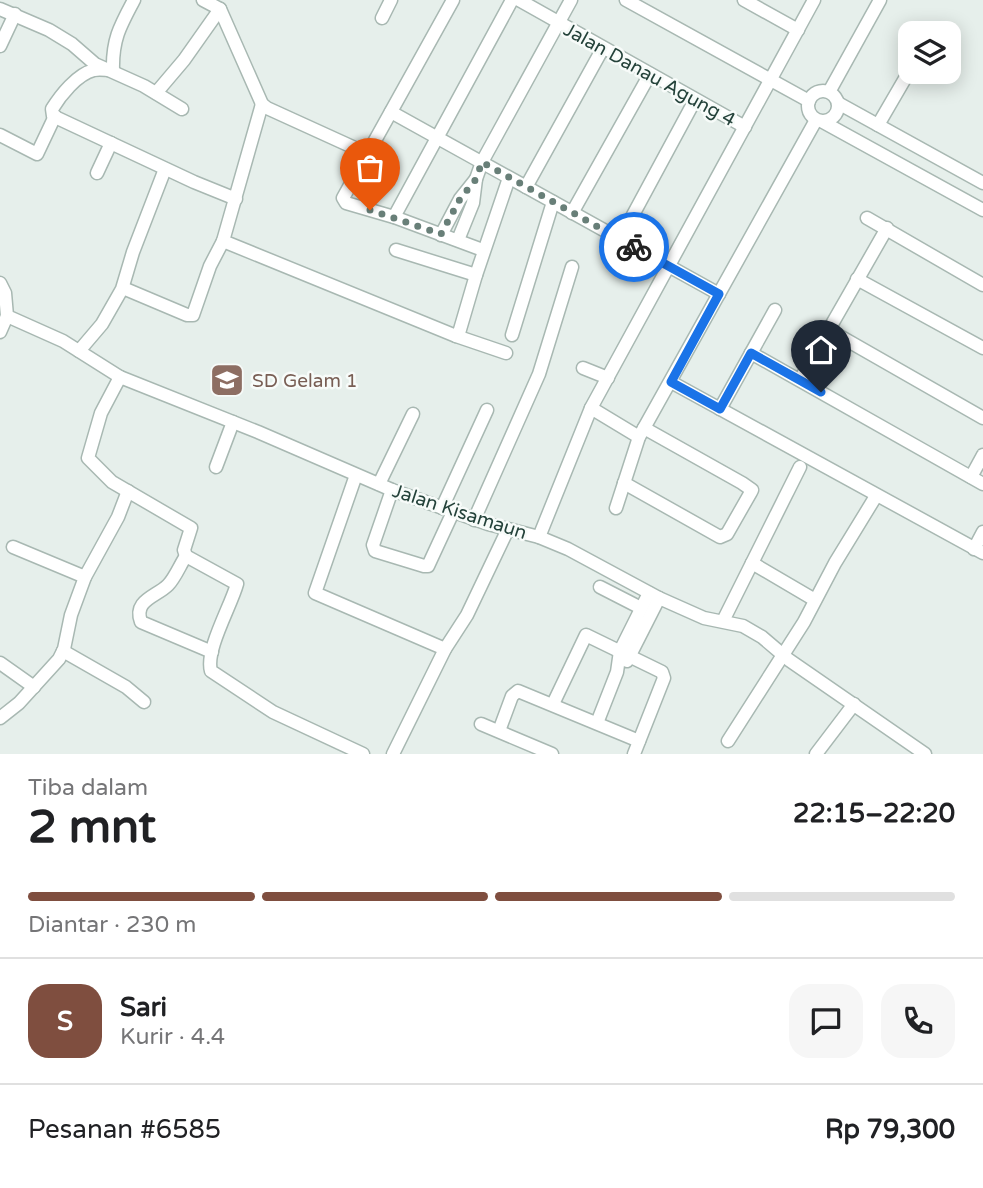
<!DOCTYPE html>
<html lang="id">
<meta charset="utf-8">
<style>
:root{--surface:#fff;--page:#f6f6f6;--text:#202124;--muted:#757577;--line:#e0e0e0;--accent:#7f4e3f}
body{margin:0;font-family:"Varela Round",sans-serif;background:var(--page);color:var(--text);height:100vh;display:flex;flex-direction:column;font-size:26px;white-space:nowrap}
*{box-sizing:border-box;margin:0}
p{font-size:23px;color:var(--muted)}
.icon{flex:none;width:38px;height:38px;fill:none;stroke:currentColor;stroke-width:2;stroke-linecap:round;stroke-linejoin:round}
.map{position:relative;height:754px;overflow:hidden}
.details{display:flex;flex-direction:column;background:var(--surface);flex:1}
.details>*{flex:none}
.buttons{position:absolute;left:898px;top:21px;display:grid;gap:14px}
.buttons a{display:grid;place-items:center;width:63px;height:63px;border-radius:14px;background:var(--surface);box-shadow:0 4px 18px #0003;font-size:35px}
.pin{position:absolute;display:grid;place-items:center;width:60px;height:60px;color:#fff;margin:-72px -30px;border-radius:50% 50% 50% 0;rotate:-45deg;box-shadow:0 0 7px #0007}
.pin .icon{rotate:45deg}
.courier{position:absolute;display:grid;place-items:center;width:70px;height:70px;margin:-35px;border:5px solid #1a73e8;border-radius:50%;background:#fff;color:#222;box-shadow:0 2px 9px #0007}
.headline em{font-style:normal;font-weight:800}
.headline div{display:flex;flex-direction:column-reverse}
.headline{display:flex;align-items:center;justify-content:space-between;height:119px;padding:0 28px}
h1{font-size:46px;font-weight:800;line-height:52px}
.bar{display:grid;grid-template-columns:repeat(4,1fr);gap:10px 7px;align-content:center;height:84px;padding:0 28px}
.bar i{height:9px;border-radius:5px;background:var(--line)}
.bar .on{background:var(--accent)}
.bar p{grid-column:span 4}
.line{display:flex;align-items:center;gap:18px;padding:0 28px;border-top:2px solid var(--line)}
.line div{flex:1}
.round{display:grid;place-items:center;flex:none;width:74px;height:74px;border-radius:21px;background:var(--page)}
.map>svg:first-child{display:block}
</style>
<div class="map">
<svg width="983" height="754" viewBox="0 0 983 754">
<rect width="100%" height="100%" fill="#e6efeb"/>
<g fill="none" stroke-linecap="round" stroke-linejoin="round">
<g stroke="#a8b8b2" stroke-width="15">
<g id="minor">
<path d="M203,0L220,9L262,104L267,108L368,154"/>
<path d="M453,0L343,198L346,203L394,217L480,249"/>
<path d="M519,0L745,127"/>
<path d="M626,0L809,101"/>
<path d="M744,0L798,30"/>
<path d="M0,9L49,30L72,44L95,64L144,86L182,109"/>
<path d="M382,18L391,0"/>
<path d="M0,46L15,14"/>
<path d="M111,70C106,70 99,69 94,70C77,74 60,96 52,109L53,116L194,182L236,199"/>
<path d="M113,71C112,40 120,26 134,0"/>
<circle cx="823" cy="106" r="15"/>
<path d="M829,92L880,0"/>
<path d="M156,93L184,60L220,9"/>
<path d="M838,103L983,183"/>
<path d="M262,104L223,241L456,336L459,333L476,275L509,178"/>
<path d="M391,112L719,294"/>
<path d="M823,122L983,210"/>
<path d="M878,125L910,70"/>
<path d="M0,135L37,154L55,116"/>
<path d="M97,173L111,143"/>
<path d="M526,187L603,48"/>
<path d="M572,213L650,74"/>
<path d="M394,217L512,0"/>
<path d="M867,218L983,285"/>
<path d="M441,235L460,199L476,179"/>
<path d="M620,239L695,100"/>
<path d="M458,240L473,203L476,179L482,162L571,0"/>
<path d="M396,250L476,275"/>
<path d="M857,279L983,348"/>
<path d="M0,283L5,293L7,316L63,341L120,377L258,432L392,490L488,524L539,537L568,549L659,598L704,618L743,626L762,637L789,660L925,754"/>
<path d="M123,288L187,315H193L210,266L223,241"/>
<path d="M829,330L983,418"/>
<path d="M0,332L7,316"/>
<path d="M512,335L553,202"/>
<path d="M456,336L506,353"/>
<path d="M79,351L102,324L122,289L133,252L165,169"/>
<path d="M751,353L983,484"/>
<path d="M583,368L608,378"/>
<path d="M120,377L101,413L88,458L112,482L191,528L184,550L186,556L237,584C231,606 205,650 211,671L273,712L363,754"/>
<path d="M800,380L887,228"/>
<path d="M671,382L983,553"/>
<path d="M591,408L639,437"/>
<path d="M720,409L775,310"/>
<path d="M216,467L233,422"/>
<path d="M356,475L315,593L445,649"/>
<path d="M971,477L983,455"/>
<path d="M624,483L720,537L727,534L751,492L752,490L742,483L644,428"/>
<path d="M379,484L413,414"/>
<path d="M392,490L373,545L375,551L424,566H428L453,512"/>
<path d="M442,508L487,410"/>
<path d="M616,508L639,437L816,120"/>
<path d="M474,520L539,374L572,267"/>
<path d="M539,537L591,408L814,0"/>
<path d="M13,547L85,577"/>
<path d="M974,549L983,532"/>
<path d="M186,556C180,565 175,578 168,585C156,597 133,600 141,622L212,652"/>
<path d="M752,563L815,600"/>
<path d="M600,587L641,608"/>
<path d="M723,621L800,467"/>
<path d="M63,651L126,687L144,702"/>
<path d="M627,661L659,598"/>
<path d="M0,663L34,687"/>
<path d="M553,704L586,635L662,672L664,678L634,754"/>
<path d="M0,718L19,703L59,659L64,649L71,615L85,577L118,517L128,491"/>
<path d="M597,723L617,672L620,651L649,593"/>
<path d="M481,724L552,754"/>
<path d="M499,731L512,696L518,691L639,741"/>
<path d="M728,741L804,622L835,563L876,496"/>
<path d="M393,754L445,649L467,615L508,529"/>
<path d="M816,754L854,704"/>
</g>
</g>
<use href="#minor" stroke="#fff" stroke-width="12"/>
</g>
<g fill="none" stroke-linecap="round" stroke-linejoin="round">
<path stroke="#687f78" stroke-width="7" stroke-dasharray="0 12.6" d="M370,210L441,234L460,199L476,179L482,162L634,247"/>
<path stroke="#1a73e8" stroke-width="9" d="M634,247L719,294L671,382L720,409L751,353L821,392"/>
</g>
<defs>
<g id="school-square" transform="scale(1.75)"><rect x="-9" y="-9" width="18" height="18" rx="4" fill="#8d6e63" stroke="#f7fbf9"/><path d="M0-5L7-2L0 1L-7-2ZM-4 1L0 2.5L4 1V4Q0 6-4 4Z" fill="#fff"/></g>
</defs>
<g fill-rule="evenodd">
<use href="#school-square" x="227" y="380"/>
</g>
<g text-anchor="middle" stroke-width="5" stroke-linejoin="round" paint-order="stroke">
<g font-size="19" fill="#24423a" stroke="#f7fbf9">
<text transform="translate(650 74) rotate(29)" y="7">Jalan Danau Agung 4</text>
<text transform="translate(460 511) rotate(18)" y="7">Jalan Kisamaun</text>
</g>
<g font-size="19" fill="#785e54" stroke="#f7fbf9" text-anchor="start">
<text x="252" y="387">SD Gelam 1</text>
</g>
</g>
</svg>
<div class="buttons">
<a><svg class="icon" aria-label="layers" viewBox="0 0 24 24"><path d="M12 4l9 5-9 5-9-5zM3 14l9 5 9-5"/></svg></a>
</div>
<div class="pin" style="left:370px;top:210px;background:#ea580c"><svg class="icon" aria-label="bag" viewBox="0 0 24 24"><path d="M5 8h14l-1 12H6zM9 8a3 3 0 0 1 6 0"/></svg></div>
<div class="pin" style="left:821px;top:392px;background:#1f2937"><svg class="icon" aria-label="home" viewBox="0 0 24 24"><path d="M3 11l9-7 9 7M6 9v11h12V9"/></svg></div>
<div class="courier" style="left:634px;top:247px"><svg class="icon" aria-label="bike" viewBox="0 0 24 24"><circle cx="6" cy="16" r="4"/><circle cx="18" cy="16" r="4"/><path d="M6 16l4-8h5l3 8M10 8l3 8H6M13 5h3"/></svg></div>
</div>
<section class="details">
<div class="headline"><div><h1>2 mnt</h1><p>Tiba dalam</p></div><em>22:15–22:20</em></div>
<div class="bar"><i class="on"></i><i class="on"></i><i class="on"></i><i></i><p>Diantar · 230 m</p></div>
<div class="line" style="height:126px"><b class="round" style="background:var(--accent);color:#fff">S</b><div><b>Sari</b><p>Kurir · 4.4</p></div><a class="round"><svg class="icon" aria-label="chat" viewBox="0 0 24 24"><path d="M4 5h16v11H9l-5 4z"/></svg></a><a class="round"><svg class="icon" aria-label="phone" viewBox="0 0 24 24"><path d="M5 4h4l2 5-3 2q2 4 5 5l2-3 5 2v4C11 20 4 13 5 4z"/></svg></a></div>
<div class="line" style="height:91px"><div>Pesanan #6585</div><b>Rp 79,300</b></div>
</section>
